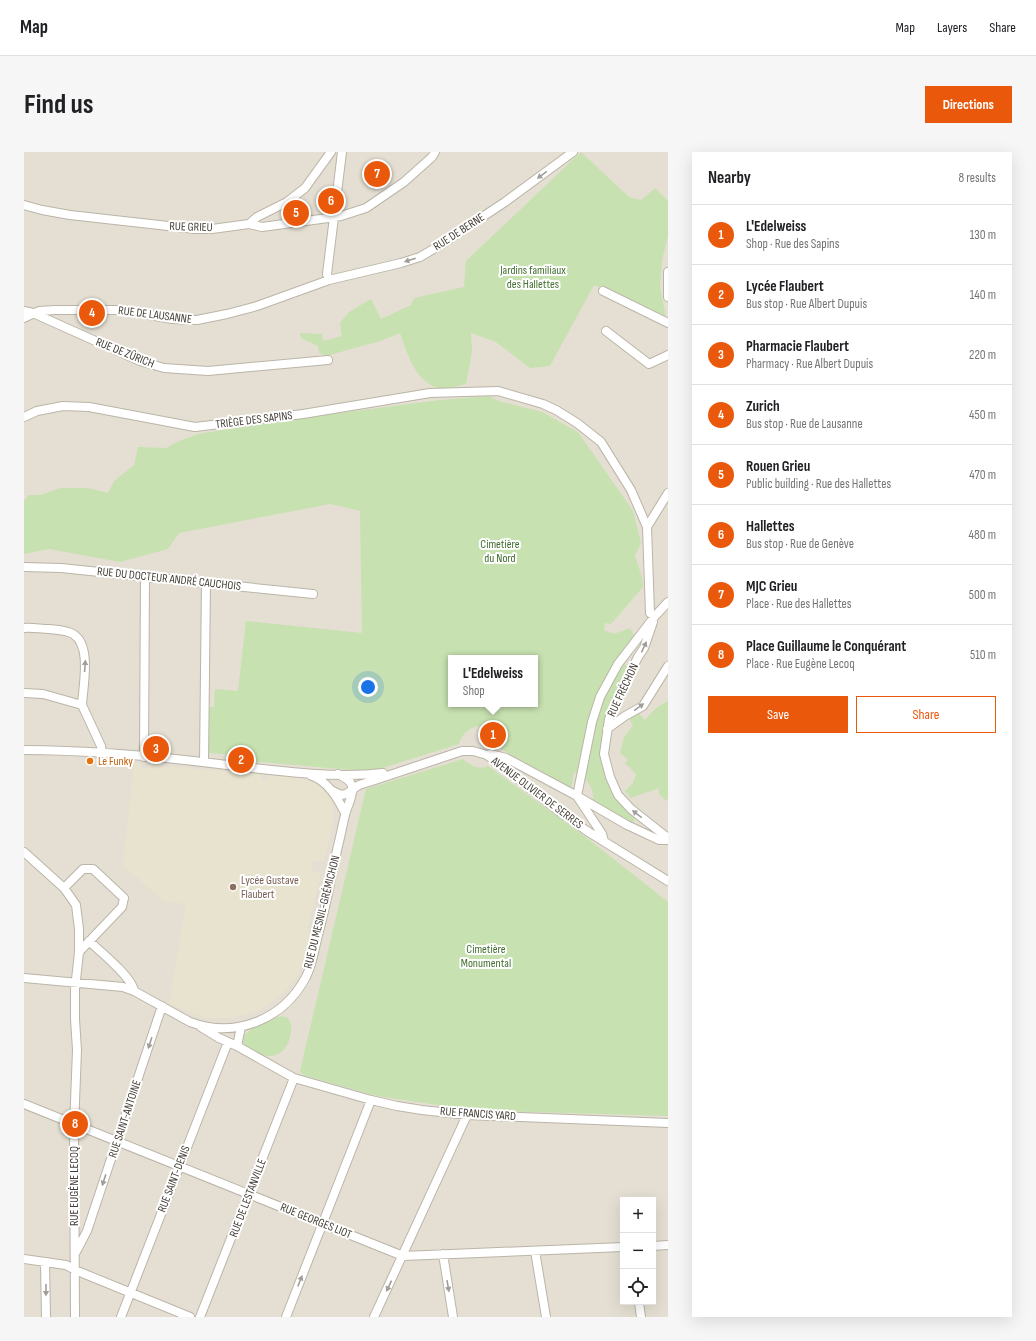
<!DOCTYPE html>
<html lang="en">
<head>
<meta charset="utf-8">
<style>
	:root { --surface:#fff; --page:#f6f6f6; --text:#202124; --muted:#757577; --line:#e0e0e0; --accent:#ea580c }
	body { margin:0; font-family:"Sofia Sans Condensed",sans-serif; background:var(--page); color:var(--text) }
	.controls { position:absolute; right:12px; bottom:12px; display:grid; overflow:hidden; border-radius:0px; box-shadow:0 4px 16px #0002 }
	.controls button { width:36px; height:36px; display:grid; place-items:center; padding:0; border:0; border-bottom:1px solid var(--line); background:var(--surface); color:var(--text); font:20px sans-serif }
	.you { position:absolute; left:344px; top:535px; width:14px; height:14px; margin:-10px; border:3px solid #fff; border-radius:50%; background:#1a73e8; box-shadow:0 0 0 6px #1a73e833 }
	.badge { display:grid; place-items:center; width:26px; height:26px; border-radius:50%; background:var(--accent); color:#fff; font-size:13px; font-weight:700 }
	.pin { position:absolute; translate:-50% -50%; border:2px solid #fff; box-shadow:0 1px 4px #0006 }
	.popup { position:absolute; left:424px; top:503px; width:90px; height:52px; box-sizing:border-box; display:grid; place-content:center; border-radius:0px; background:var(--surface); filter:drop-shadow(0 1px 3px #0005); font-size:13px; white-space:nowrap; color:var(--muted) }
	.popup b { font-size:15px; color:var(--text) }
	.popup::after { content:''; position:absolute; left:50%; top:100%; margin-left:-8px; border:8px solid transparent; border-top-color:var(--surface) }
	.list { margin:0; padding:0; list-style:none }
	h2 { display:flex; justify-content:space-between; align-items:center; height:52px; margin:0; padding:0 16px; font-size:17px }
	h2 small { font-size:13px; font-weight:400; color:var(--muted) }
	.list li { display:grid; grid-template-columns:26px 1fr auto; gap:12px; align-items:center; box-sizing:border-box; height:60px; padding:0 16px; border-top:1px solid var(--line) }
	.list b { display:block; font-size:15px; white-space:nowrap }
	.list p { margin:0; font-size:13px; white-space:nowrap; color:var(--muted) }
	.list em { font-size:13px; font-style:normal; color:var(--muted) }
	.actions { display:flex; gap:8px; padding:12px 16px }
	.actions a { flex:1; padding:9px 0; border:1px solid var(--accent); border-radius:0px; text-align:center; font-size:14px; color:var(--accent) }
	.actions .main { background:var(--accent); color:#fff }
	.icon { flex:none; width:22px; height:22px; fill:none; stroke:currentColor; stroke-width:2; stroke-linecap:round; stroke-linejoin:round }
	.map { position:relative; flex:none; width:644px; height:1165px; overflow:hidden; border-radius:0px }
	header { display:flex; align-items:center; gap:24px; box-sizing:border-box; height:56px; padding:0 20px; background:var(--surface); border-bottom:1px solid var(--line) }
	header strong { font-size:19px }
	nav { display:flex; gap:22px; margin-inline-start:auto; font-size:14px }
	.intro { display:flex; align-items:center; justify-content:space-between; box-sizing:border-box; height:96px; padding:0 24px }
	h1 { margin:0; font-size:28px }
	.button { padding:10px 18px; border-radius:0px; background:var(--accent); color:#fff; font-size:14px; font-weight:700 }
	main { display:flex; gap:24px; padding:0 24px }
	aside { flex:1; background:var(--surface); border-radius:0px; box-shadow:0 4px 16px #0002 }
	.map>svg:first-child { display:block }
</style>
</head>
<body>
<header>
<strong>Map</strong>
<nav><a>Map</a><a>Layers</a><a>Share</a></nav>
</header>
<div class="intro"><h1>Find us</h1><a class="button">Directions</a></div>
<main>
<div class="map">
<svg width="644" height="1165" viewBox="0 0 644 1165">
	<rect width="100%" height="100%" fill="#f0ede4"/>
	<!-- residential -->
	<path fill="#e4dfd2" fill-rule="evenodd" d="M 0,0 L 644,0 L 644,1165 L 0,1165 ZM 427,506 L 511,506 L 511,552 L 427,552 ZM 599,1048 L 629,1048 L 629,1150 L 599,1150 Z"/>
	<!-- education -->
	<path fill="#e8e3cf" d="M 110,611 L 117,612 L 117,617 L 124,617 L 124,613 L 237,623 L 238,628 L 244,629 L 246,624 L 274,626 L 289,630 L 296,634 L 308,650 L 309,658 L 309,670 L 300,709 L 289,709 L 287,719 L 297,721 L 284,774 L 285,783 L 279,811 L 273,824 L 261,839 L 243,854 L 231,860 L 208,866 L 184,866 L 167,861 L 145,851 L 162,752 L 139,749 L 99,713 Z"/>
	<!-- green -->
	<path fill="#c7e1b0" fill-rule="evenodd" d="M 557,0 L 605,45 L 617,48 L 631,36 L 644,49 L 644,84 L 638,108 L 636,135 L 642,166 L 570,133 L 526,214 L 506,216 L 472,190 L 447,181 L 448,199 L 442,232 C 435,233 425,238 418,237 C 391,232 384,202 376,181 L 356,189 L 302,204 L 295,201 L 294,194 L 277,186 L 276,181 L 298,182 L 299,189 L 318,184 L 316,171 L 325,160 L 347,147 L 357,167 L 387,153 L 390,146 L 440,135 L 442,109 Z
		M 465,244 L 475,249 L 518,260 L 554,280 L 609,359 L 617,391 L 611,404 L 618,425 L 619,435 L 587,472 L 581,471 L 580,478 L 590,482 L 606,476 L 610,483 L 596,502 L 604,518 L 577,599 L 592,644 L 611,667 L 608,673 L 569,649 C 570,635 563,626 550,620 L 547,637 L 477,597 C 477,594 477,590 476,587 C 468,566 440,572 435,592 L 352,618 L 339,619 L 225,609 L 223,604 L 185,601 L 185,555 L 190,555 L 191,537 L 214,539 L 222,469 L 338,481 L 336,359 L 306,352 L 155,381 L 144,397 L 96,410 L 25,397 L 0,402 L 0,349 L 5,343 L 17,343 L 36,336 L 64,336 L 84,341 L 90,329 L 110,313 L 114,295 L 142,296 L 153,290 L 174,282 L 269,267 L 416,248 ZM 427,506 L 511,506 L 511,552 L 427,552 Z
		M 644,549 L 644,646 L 642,649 L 635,642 L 635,636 L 607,646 L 601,639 L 609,631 L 612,622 L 601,611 L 604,608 L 596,601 L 600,585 L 609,574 L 604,564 L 613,559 L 621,568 L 632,556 Z
		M 439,607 C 447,614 454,618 464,614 L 563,686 L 644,750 L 644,964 L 447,958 L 353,944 L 279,923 L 276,919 L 342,637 Z
		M 258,864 L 264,866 C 268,873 268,877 266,884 C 265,887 265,891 263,893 C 253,912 227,903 218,889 C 222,875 246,868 258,864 Z"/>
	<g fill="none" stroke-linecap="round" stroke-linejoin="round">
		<!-- minor casing -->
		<g stroke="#bbb5a8" stroke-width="10">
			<path id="minor" d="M 0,53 L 18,58 L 46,63 L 171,77 L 188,77 L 225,72 L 233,65 L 263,50 L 281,36 L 307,0
				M 225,72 L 238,75 L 304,66 L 317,64 L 342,56 L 380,30 L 408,5 L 411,0
				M 644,120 L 644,145
				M 305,128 L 303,122 L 318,0
				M 579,139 L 644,171
				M 0,159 L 9,161 L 116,209 L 140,216 L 184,219 L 304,208
				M 0,166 L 15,159 L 31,158 L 99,158 L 148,167 L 173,168 L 203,162 L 233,154 L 305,128 L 377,111 L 396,105 L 413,95 L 481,50 L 549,0
				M 582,179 L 625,212 L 644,203
				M 0,265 L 13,259 L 39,254 L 65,255 L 171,275 L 279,262 L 406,241 L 474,239 L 519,252 L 532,258 L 553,271 L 577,290 L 607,338 L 623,375
				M 0,415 L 37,416 L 289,442
				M 631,464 L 626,461 L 623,375 L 644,341
				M 629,470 L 620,496 L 614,505 L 597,539 L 585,567 L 580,602 L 586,625 L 594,643 L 607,657 L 644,686
				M 0,476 C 8,475 17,477 25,477 C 33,478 42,478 49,482 C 68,493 59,534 58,553
				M 0,541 L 19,542 L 58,553 L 77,594 L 78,601
				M 583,577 L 601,564 L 619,554 L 644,514
				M 0,598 C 65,598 130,604 195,612 C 247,618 307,627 359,621
				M 466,602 L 482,606 L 553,644 L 603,673 L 635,688 L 644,688
				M 120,605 L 121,424
				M 180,610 L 182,430
				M 286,623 C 304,629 313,645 321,661
				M 307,638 L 317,643 L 322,642 L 335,633 L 348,629 L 438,599 L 449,599 L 463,603 L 478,614 L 536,660 L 563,679 L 644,729
				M 580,689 L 578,682 L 553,644 L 568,570 L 576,545 L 594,512 L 631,464 L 644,450
				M 0,700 L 40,736 L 52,753 L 55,777 L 55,800 L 51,837 L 51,867 L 53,898 L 50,976 L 51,1165
				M 40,736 L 59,717 L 69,717 L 100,746 L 98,755 L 55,800
				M 65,789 C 77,800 108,825 110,839
				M 0,826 L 99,835 L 110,839 L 166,870 C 211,887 259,868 282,825 C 288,813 290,800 293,787 C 301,758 307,728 313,698 C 316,687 318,675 321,663 C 323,654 330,643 328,634 C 326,627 319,625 314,622
				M 177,875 L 195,886 L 213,894 L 270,926 L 347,948 L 373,954 L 398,958 L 444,963 L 644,971
				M 213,894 L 217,875
				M 0,952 L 379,1104 L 599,1095
				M 629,1094 L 644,1093
				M 511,1099 L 522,1165
				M 52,1100 L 63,1079 L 138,854
				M 419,1102 L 429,1165
				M 0,1107 L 42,1113 L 51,1118 L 166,1165
				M 21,1110 L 22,1165
				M 615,1150 L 617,1165
				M 97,1165 L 204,890
				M 176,1165 L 270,926
				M 262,1165 L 347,948
				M 350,1165 L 443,963"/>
		</g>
		<!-- minor -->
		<use href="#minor" stroke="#fff" stroke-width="8"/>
	</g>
	<!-- one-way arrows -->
	<defs><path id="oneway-solid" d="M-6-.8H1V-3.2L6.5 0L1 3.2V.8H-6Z"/></defs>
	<g fill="#a09e9a">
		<use href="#oneway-solid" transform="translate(518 23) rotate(144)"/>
		<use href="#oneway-solid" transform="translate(386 108) rotate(162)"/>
		<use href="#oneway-solid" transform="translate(620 495) rotate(-65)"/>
		<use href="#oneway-solid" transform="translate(61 514) rotate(-86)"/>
		<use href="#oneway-solid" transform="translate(615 555) rotate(-36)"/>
		<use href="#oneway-solid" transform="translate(613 662) rotate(-142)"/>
		<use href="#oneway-solid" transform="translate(126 891) rotate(108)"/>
		<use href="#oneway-solid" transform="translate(80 1028) rotate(108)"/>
		<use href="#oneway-solid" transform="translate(276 1129) rotate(-68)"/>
		<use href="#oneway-solid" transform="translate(365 1134) rotate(115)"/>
		<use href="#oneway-solid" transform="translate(424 1134) rotate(80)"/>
		<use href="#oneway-solid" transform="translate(22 1138) rotate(90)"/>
	</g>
	<!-- markers -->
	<circle fill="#e8710a" stroke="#fff" stroke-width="1.5" cx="66" cy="609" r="4"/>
	<circle fill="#8d6e63" stroke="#fff" stroke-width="1.5" cx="209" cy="735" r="4"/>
	<g text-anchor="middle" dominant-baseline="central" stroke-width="4" stroke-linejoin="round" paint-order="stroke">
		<!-- street labels -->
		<g font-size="12" fill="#423d34" stroke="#fff">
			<text transform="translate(167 75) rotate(2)">RUE GRIEU</text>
			<text transform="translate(435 80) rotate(-33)">RUE DE BERNE</text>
			<text transform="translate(131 163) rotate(7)">RUE DE LAUSANNE</text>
			<text transform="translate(101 201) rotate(22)">RUE DE ZÜRICH</text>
			<text transform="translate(230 268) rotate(-7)">TRIÈGE DES SAPINS</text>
			<text transform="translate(145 427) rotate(6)">RUE DU DOCTEUR ANDRÉ CAUCHOIS</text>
			<text transform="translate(599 538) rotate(-65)">RUE FRÉCHON</text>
			<text transform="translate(513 641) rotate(37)">AVENUE OLIVIER DE SERRES</text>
			<text transform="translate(298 760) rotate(-76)">RUE DU MESNIL-GRÉMICHON</text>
			<text transform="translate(454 962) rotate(4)">RUE FRANCIS YARD</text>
			<text transform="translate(101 967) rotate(-72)">RUE SAINT-ANTOINE</text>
			<text transform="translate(150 1027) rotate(-69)">RUE SAINT-DENIS</text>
			<text transform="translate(50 1034) rotate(-90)">RUE EUGÈNE LECOQ</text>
			<text transform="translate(224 1046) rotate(-69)">RUE DE LESTANVILLE</text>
			<text transform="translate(292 1069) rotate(22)">RUE GEORGES LIOT</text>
		</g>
		<!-- park labels -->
		<g font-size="12" fill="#416d2e" stroke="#fff">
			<text x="509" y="118">Jardins familiaux<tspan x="509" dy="14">des Hallettes</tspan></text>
			<text x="476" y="392">Cimetière<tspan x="476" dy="14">du Nord</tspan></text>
			<text x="462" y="797">Cimetière<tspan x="462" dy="14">Monumental</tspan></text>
		</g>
		<!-- food labels -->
		<g font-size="12" fill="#c56008" stroke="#fff" text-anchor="start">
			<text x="74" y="609">Le Funky</text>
		</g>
		<!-- education labels -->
		<g font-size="12" fill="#785e54" stroke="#fff" text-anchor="start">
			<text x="217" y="728">Lycée Gustave<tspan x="217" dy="14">Flaubert</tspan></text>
		</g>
	</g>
</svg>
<div class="controls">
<button>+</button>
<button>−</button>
<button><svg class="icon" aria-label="locate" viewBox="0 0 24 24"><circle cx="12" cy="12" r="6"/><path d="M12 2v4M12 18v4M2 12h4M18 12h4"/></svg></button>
</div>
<div class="you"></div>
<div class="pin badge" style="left:469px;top:583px">1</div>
<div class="popup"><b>L'Edelweiss</b>Shop</div>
<div class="pin badge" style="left:217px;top:608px">2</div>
<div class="pin badge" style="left:132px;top:597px">3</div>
<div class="pin badge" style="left:68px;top:161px">4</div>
<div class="pin badge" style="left:272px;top:61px">5</div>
<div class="pin badge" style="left:307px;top:49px">6</div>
<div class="pin badge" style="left:353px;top:22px">7</div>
<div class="pin badge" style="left:51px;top:972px">8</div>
</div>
<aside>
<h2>Nearby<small>8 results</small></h2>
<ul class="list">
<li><span class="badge">1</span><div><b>L'Edelweiss</b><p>Shop · Rue des Sapins</p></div><em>130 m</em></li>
<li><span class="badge">2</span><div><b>Lycée Flaubert</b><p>Bus stop · Rue Albert Dupuis</p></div><em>140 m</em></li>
<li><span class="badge">3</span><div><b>Pharmacie Flaubert</b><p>Pharmacy · Rue Albert Dupuis</p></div><em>220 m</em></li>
<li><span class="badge">4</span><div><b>Zurich</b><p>Bus stop · Rue de Lausanne</p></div><em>450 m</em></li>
<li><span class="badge">5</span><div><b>Rouen Grieu</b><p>Public building · Rue des Hallettes</p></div><em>470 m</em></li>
<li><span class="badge">6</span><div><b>Hallettes</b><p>Bus stop · Rue de Genève</p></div><em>480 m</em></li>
<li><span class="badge">7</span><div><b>MJC Grieu</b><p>Place · Rue des Hallettes</p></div><em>500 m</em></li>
<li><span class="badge">8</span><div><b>Place Guillaume le Conquérant</b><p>Place · Rue Eugène Lecoq</p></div><em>510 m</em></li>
</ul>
<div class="actions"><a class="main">Save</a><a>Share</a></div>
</aside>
</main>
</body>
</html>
